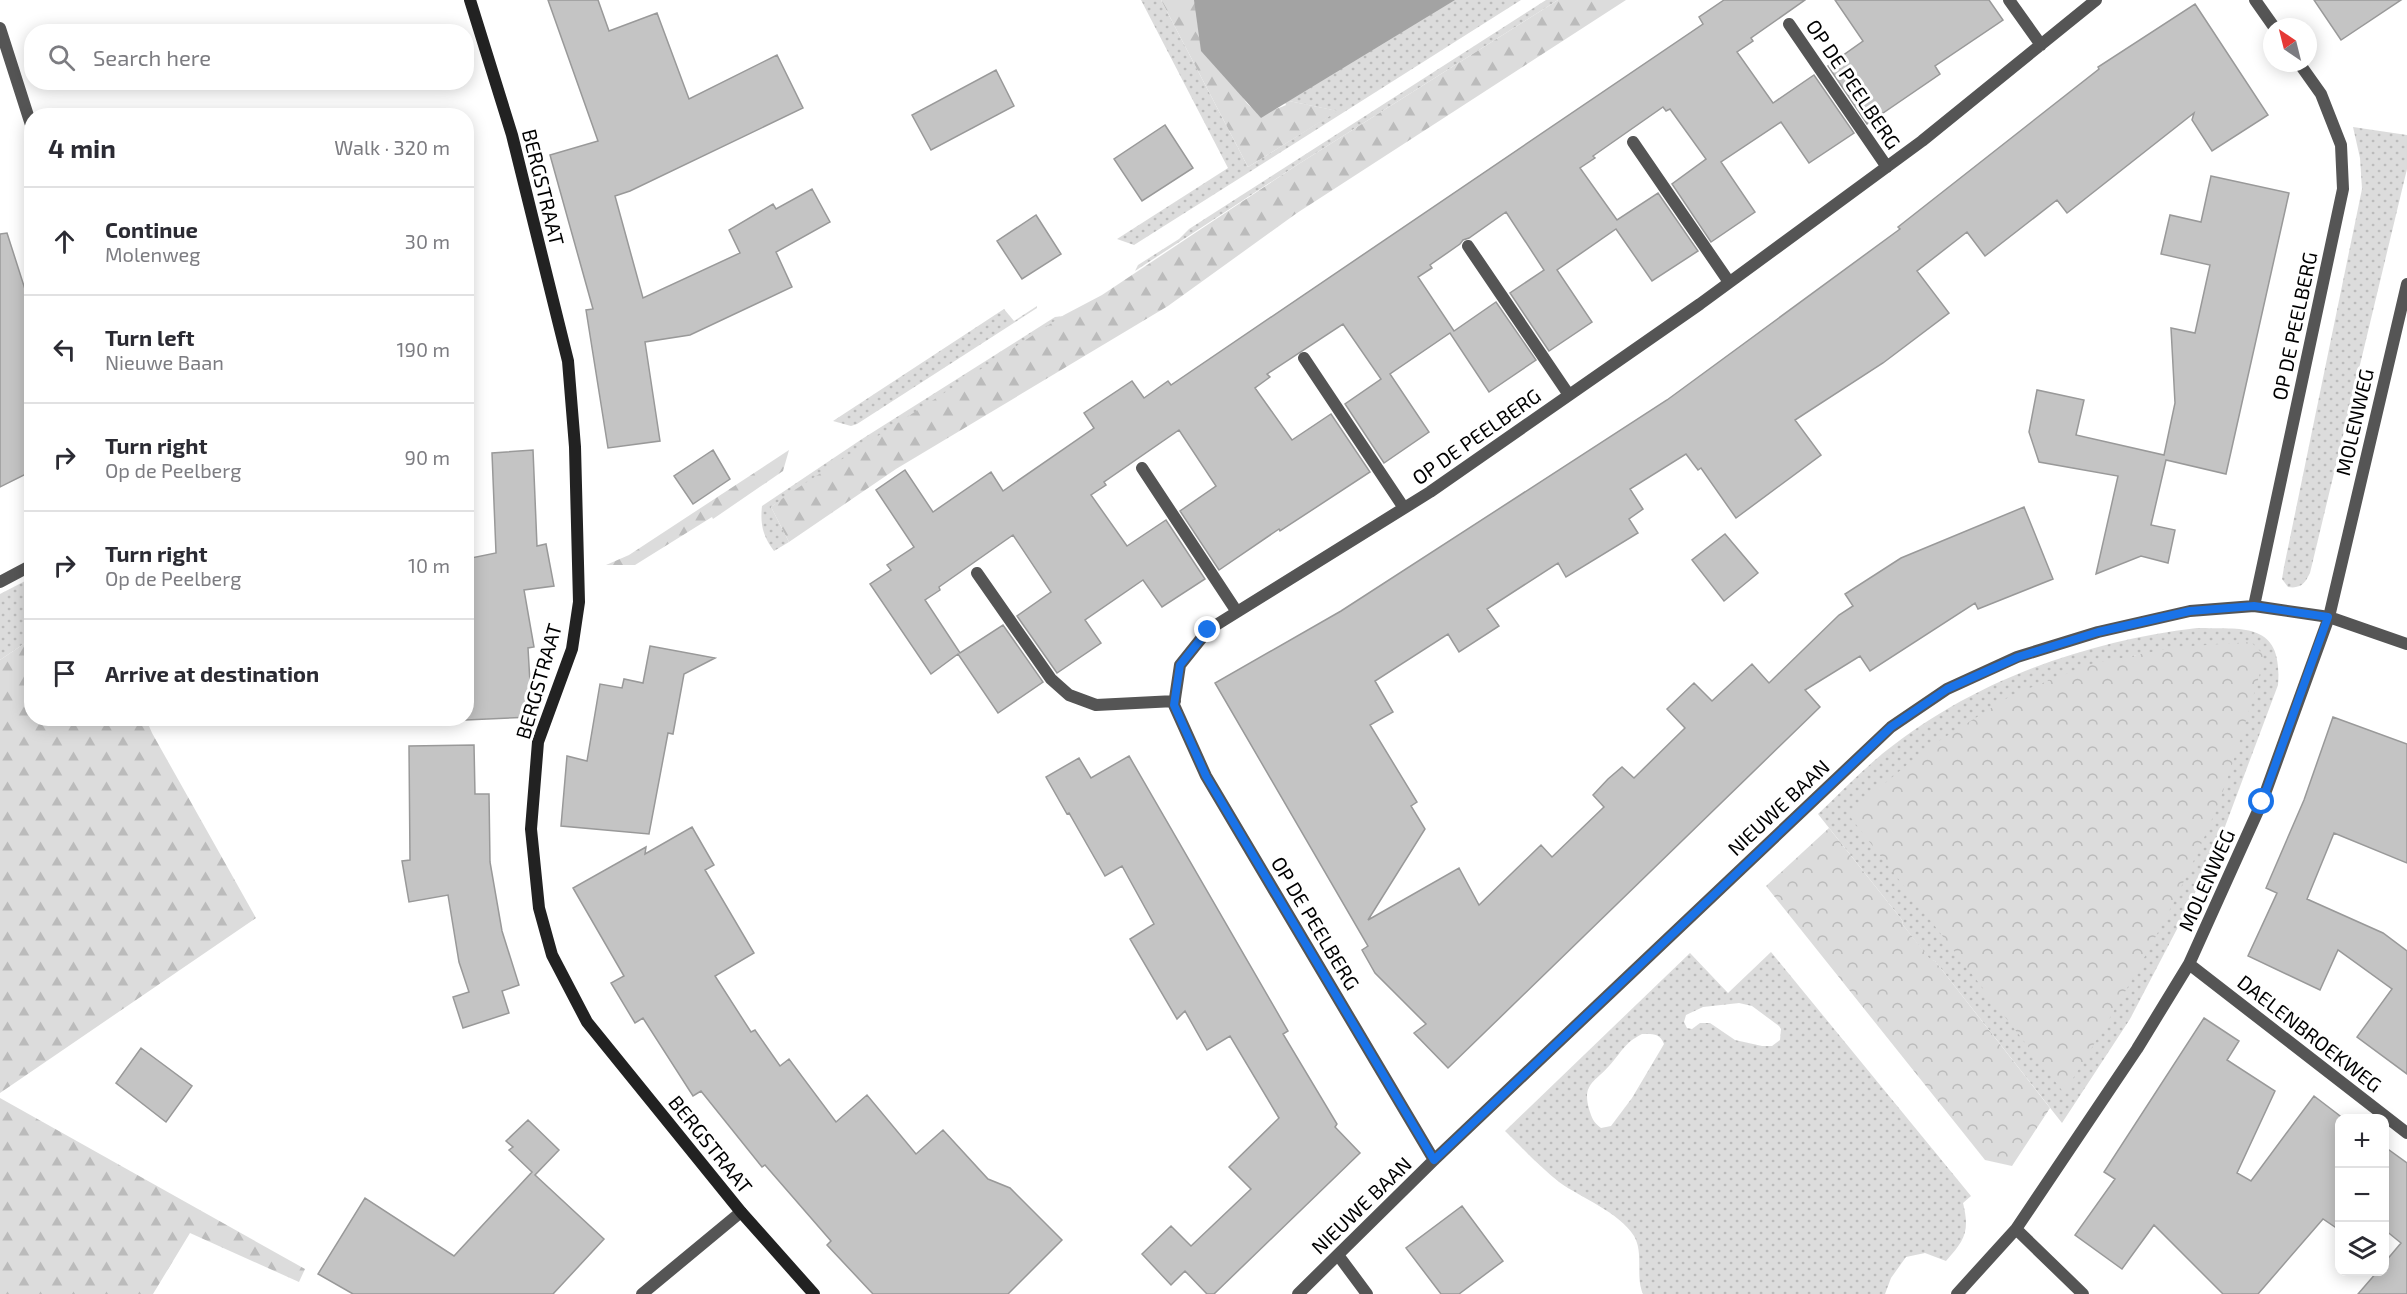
<!DOCTYPE html>
<html lang="en">
<head>
<meta charset="utf-8">
<style>
	:root { --surface:#fff; --page:#f7f7f7; --text:#2b2b33; --muted:#7c7c81; --line:#e1e1e2 }
	body { margin:0; font-family:"Exo 2",sans-serif; background:var(--page); color:var(--text) }
	.controls { position:absolute; right:18px; bottom:18px; display:grid; overflow:hidden; border-radius:12px; box-shadow:0 3px 15px #0003 }
	.controls button { width:54px; height:54px; display:grid; place-items:center; padding:0; border:0; border-bottom:2px solid var(--line); background:var(--surface); color:var(--text); font:30px sans-serif }
	.compass { position:absolute; left:2263px; top:18px; width:54px; height:54px; border-radius:50%; background:var(--surface); box-shadow:0 3px 15px #0003; rotate:325deg }
	.stop { position:absolute; width:18px; height:18px; margin:-14px; border:4px solid #1a73e8; border-radius:50%; background:#fff }
	.stop.end { background:#1a73e8; border-color:#fff; box-shadow:0 2px 6px #0008 }
	.list { margin:0; padding:0; list-style:none }
	h2 { display:flex; justify-content:space-between; align-items:center; height:78px; margin:0; padding:0 24px; font-size:26px }
	h2 small { font-size:20px; font-weight:400; color:var(--muted) }
	.list li { display:grid; grid-template-columns:39px 1fr auto; gap:18px; align-items:center; box-sizing:border-box; height:108px; padding:0 24px; border-top:2px solid var(--line) }
	.list b { display:block; font-size:22px; white-space:nowrap }
	.list p { margin:0; font-size:20px; white-space:nowrap; color:var(--muted) }
	.list em { font-size:20px; font-style:normal; color:var(--muted) }
	.icon { flex:none; width:33px; height:33px; fill:none; stroke:currentColor; stroke-width:2; stroke-linecap:round; stroke-linejoin:round }
	.map { position:relative; flex:none; width:2407px; height:1294px; overflow:hidden }
	.search { position:absolute; background:var(--surface); box-shadow:0 3px 15px #0003; left:24px; top:24px; width:450px; height:66px; display:flex; align-items:center; gap:15px; box-sizing:border-box; padding:0 21px; border-radius:24px; color:var(--muted); font-size:22px }
	.panel { position:absolute; background:var(--surface); box-shadow:0 3px 15px #0003; left:24px; top:108px; width:450px; height:618px; border-radius:24px }
	.map>svg:first-child { display:block }
</style>
</head>
<body>
<div class="map">
<svg width="2407" height="1294" viewBox="0 0 2407 1294">
	<defs>
		<pattern id="grass-dots" width="8" height="8" patternUnits="userSpaceOnUse" patternTransform="scale(1.5)"><rect width="8" height="8" fill="#dcdcdc"/><path d="M2 2h.1M6 6h.1" fill="none" stroke="#bbb" stroke-width="1.8" stroke-linecap="round"/></pattern>
		<pattern id="forest-firs" width="22" height="20" patternUnits="userSpaceOnUse" patternTransform="scale(1.5)"><rect width="22" height="20" fill="#dcdcdc"/><path d="M5 1l3.5 6h-7zM16 11l3.5 6h-7z" fill="#bbb"/></pattern>
		<pattern id="park-crowns" width="20" height="18" patternUnits="userSpaceOnUse" patternTransform="scale(1.5)"><rect width="20" height="18" fill="#dcdcdc"/><path d="M2 6a3 3 0 1 1 6 0M12 15a3 3 0 1 1 6 0" fill="none" stroke="#bbb"/></pattern>
	</defs>
	<rect width="100%" height="100%" fill="#fff"/>
	<!-- grass -->
	<path fill="url(#grass-dots)" fill-rule="evenodd" d="M 1141,0 L 1161,0 L 1248,167 L 1337,111 L 1284,100 L 1284,0 L 1521,0 L 1134,245 L 1117,239 L 1228,168 Z
		M 1546,0 L 1558,0 L 1297,165 L 1135,271 L 1138,265 L 1179,239 L 1189,229 Z
		M 2353,127 L 2407,135 L 2407,169 L 2310,573 C 2305,583 2301,589 2288,587 L 2282,579 L 2284,567 L 2362,189 L 2360,158 Z
		M 1037,306 L 1037,308 L 857,424 L 851,426 L 833,421 L 1004,309 L 1014,321 Z
		M 1064,316 L 771,507 L 789,542 L 774,551 C 763,536 760,525 762,506 L 862,439 L 1055,317 Z
		M 31,578 L 31,639 L 0,660 L 0,594 Z
		M 2197,628 C 2245,629 2283,622 2278,685 L 2223,832 L 2188,908 L 2130,1019 L 2062,1123 L 1935,961 L 1930,960 L 1903,925 L 1902,920 L 1818,814 C 1837,796 1855,777 1875,760 C 1965,684 2080,642 2197,628 ZM 2194,647 L 2126,665 L 2131,656 Z
		M 1771,952 L 1971,1196 L 1963,1203 C 1970,1231 1965,1240 1946,1261 L 1925,1253 L 1906,1257 L 1891,1278 L 1885,1294 L 1643,1294 C 1635,1276 1644,1253 1634,1236 C 1619,1212 1581,1198 1559,1182 C 1540,1167 1523,1149 1505,1131 L 1690,953 L 1728,993 ZM 1739,1003 L 1752,1006 L 1779,1026 L 1781,1029 L 1780,1040 L 1772,1046 L 1762,1046 L 1735,1040 L 1710,1023 L 1700,1023 L 1692,1029 L 1687,1028 L 1684,1022 L 1686,1015 L 1703,1007 ZM 1642,1034 C 1653,1034 1660,1033 1664,1044 L 1632,1098 L 1611,1126 L 1601,1128 C 1593,1122 1592,1118 1589,1109 C 1582,1084 1595,1082 1609,1066 C 1622,1052 1624,1043 1642,1034 Z"/>
	<!-- forest -->
	<path fill="url(#forest-firs)" d="M 1161,0 L 1284,0 L 1242,95 C 1249,114 1269,113 1286,105 L 1284,100 L 1338,111 L 1248,167 Z
		M 1558,0 L 1626,0 L 1297,213 L 1168,306 L 896,469 L 789,542 L 771,507 L 790,493 L 1064,315 L 1102,295 L 1297,165 Z
		M 789,450 L 783,471 L 713,519 L 712,517 L 635,565 L 606,565 L 629,555 Z
		M 31,639 L 32,718 L 146,719 L 152,733 L 256,918 L 0,1093 L 0,660 Z
		M 0,1098 L 305,1269 L 299,1282 L 190,1233 L 153,1294 L 0,1294 Z"/>
	<!-- park -->
	<path fill="url(#park-crowns)" d="M 2251,642 L 2263,654 L 2260,673 C 2246,720 2233,767 2215,812 C 2175,910 2120,1003 2064,1093 L 1848,814 L 1926,749 L 2012,695 L 2091,664 L 2177,647 Z
		M 1829,828 L 1902,920 L 1903,925 L 1930,959 L 1935,961 L 2050,1108 L 2012,1166 L 1985,1160 L 1766,886 Z"/>
	<!-- water -->
	<path fill="#a3a3a3" d="M 1194,0 L 1455,0 L 1261,118 L 1201,51 Z"/>
	<!-- building -->
	<path fill="#c4c4c4" stroke="#999" stroke-width="1.5" d="M 548,0 L 598,0 L 609,31 L 657,13 L 689,99 L 777,55 L 803,108 L 630,191 L 615,196 L 643,298 L 740,253 L 729,230 L 773,204 L 776,209 L 812,189 L 830,222 L 776,252 L 792,287 L 690,335 L 645,342 L 660,441 L 608,448 L 586,310 L 593,309 L 550,155 L 598,141 Z
		M 1724,0 L 1805,0 L 1751,38 L 1753,41 L 1737,52 L 1773,103 L 1814,75 L 1854,133 L 1809,163 L 1781,122 L 1721,162 L 1755,212 L 1711,242 L 1672,184 L 1706,159 L 1670,109 L 1666,111 L 1663,107 L 1593,156 L 1595,158 L 1580,168 L 1617,220 L 1658,193 L 1698,251 L 1652,281 L 1616,229 L 1557,270 L 1592,322 L 1549,351 L 1510,293 L 1544,270 L 1506,212 L 1469,238 L 1463,240 L 1460,244 L 1430,265 L 1432,268 L 1418,277 L 1454,331 L 1496,302 L 1536,360 L 1489,392 L 1450,333 L 1390,374 L 1429,432 L 1384,463 L 1345,404 L 1381,379 L 1343,324 L 1267,374 L 1270,377 L 1255,388 L 1292,440 L 1331,414 L 1370,472 L 1280,531 L 1279,529 L 1219,570 L 1180,511 L 1216,486 L 1179,430 L 1104,482 L 1106,485 L 1091,495 L 1127,546 L 1166,520 L 1205,579 L 1162,607 L 1143,580 L 1085,620 L 1101,643 L 1057,673 L 1017,616 L 1051,592 L 1013,535 L 939,587 L 940,590 L 925,600 L 960,653 L 1003,625 L 1043,682 L 998,713 L 958,654 L 931,674 L 870,584 L 891,570 L 887,565 L 914,547 L 876,490 L 905,470 L 933,512 L 991,472 L 1003,491 L 1094,428 L 1084,413 L 1132,381 L 1144,398 L 1168,381 L 1171,385 L 1703,24 L 1699,17 Z
		M 1835,0 L 1989,0 L 2003,20 L 1935,66 L 1940,74 L 1867,124 L 1828,66 L 1863,41 Z
		M 2314,0 L 2401,0 L 2341,40 Z
		M 2195,4 L 2268,115 L 2212,151 L 2192,120 L 2194,113 L 2067,213 L 2057,200 L 1985,256 L 1967,232 L 1917,271 L 1949,313 L 1883,363 L 1795,420 L 1821,455 L 1736,518 L 1701,468 L 1698,470 L 1686,454 L 1630,489 L 1643,509 L 1629,519 L 1638,533 L 1566,577 L 1558,563 L 1487,609 L 1499,626 L 1459,652 L 1448,634 L 1375,681 L 1393,712 L 1370,725 L 1417,802 L 1411,806 L 1425,829 L 1368,920 L 1459,868 L 1479,905 L 1541,845 L 1552,857 L 1604,807 L 1593,795 L 1608,779 L 1622,767 L 1634,778 L 1685,728 L 1667,709 L 1694,683 L 1712,701 L 1752,664 L 1769,683 L 1839,615 L 1853,606 L 1845,594 L 1901,558 L 2024,507 L 2053,579 L 1978,609 L 1975,603 L 1870,671 L 1860,656 L 1805,690 L 1820,707 L 1448,1068 L 1414,1033 L 1426,1024 L 1375,973 L 1362,950 L 1368,946 L 1215,683 L 1341,611 L 1667,400 L 1900,229 L 1898,227 L 2099,69 L 2098,67 Z
		M 996,70 L 1014,106 L 931,150 L 912,115 Z
		M 1165,125 L 1193,168 L 1142,201 L 1114,159 Z
		M 2211,176 L 2289,193 L 2226,474 L 2166,460 L 2151,525 L 2175,530 L 2168,563 L 2141,556 L 2096,574 L 2118,476 L 2039,462 L 2029,432 L 2037,390 L 2084,400 L 2076,435 L 2164,455 L 2175,403 L 2171,328 L 2195,333 L 2210,265 L 2161,254 L 2170,215 L 2201,222 Z
		M 1036,215 L 1061,254 L 1022,279 L 997,241 Z
		M 7,233 L 32,311 L 32,471 L 0,487 L 0,234 Z
		M 533,450 L 537,546 L 546,544 L 554,586 L 524,590 L 534,647 L 528,648 L 532,717 L 466,720 L 466,559 L 496,553 L 492,453 Z
		M 713,450 L 730,479 L 693,504 L 674,476 Z
		M 1725,534 L 1758,573 L 1724,601 L 1692,560 Z
		M 650,646 L 715,658 L 684,674 L 673,734 L 668,733 L 649,834 L 561,826 L 567,756 L 587,761 L 600,684 L 622,688 L 624,679 L 643,683 Z
		M 2333,717 L 2407,744 L 2407,863 L 2334,833 L 2307,899 L 2383,933 L 2407,951 L 2407,1074 L 2357,1037 L 2392,989 L 2338,950 L 2320,990 L 2248,956 L 2277,893 L 2266,888 L 2304,800 Z
		M 474,745 L 475,794 L 489,794 L 490,862 L 502,931 L 519,985 L 502,991 L 509,1013 L 463,1028 L 453,997 L 469,992 L 459,962 L 448,895 L 409,902 L 402,861 L 410,860 L 409,746 Z
		M 1129,756 L 1288,1031 L 1283,1034 L 1337,1124 L 1335,1127 L 1360,1153 L 1214,1294 L 1207,1294 L 1185,1271 L 1171,1285 L 1142,1254 L 1171,1226 L 1191,1246 L 1251,1189 L 1229,1167 L 1279,1118 L 1230,1036 L 1207,1050 L 1185,1011 L 1177,1019 L 1130,939 L 1154,924 L 1122,866 L 1105,876 L 1069,813 L 1067,814 L 1046,777 L 1079,758 L 1091,778 Z
		M 692,827 L 714,865 L 705,870 L 754,953 L 715,976 L 751,1032 L 755,1030 L 780,1066 L 789,1059 L 836,1122 L 867,1095 L 916,1154 L 943,1130 L 988,1179 L 1010,1188 L 1062,1240 L 1008,1294 L 873,1294 L 827,1245 L 831,1241 L 765,1165 L 762,1167 L 701,1091 L 693,1096 L 643,1018 L 635,1023 L 611,983 L 624,976 L 573,888 L 646,847 L 645,854 Z
		M 2204,1018 L 2239,1041 L 2227,1060 L 2275,1091 L 2237,1173 L 2251,1181 L 2314,1096 L 2344,1119 L 2340,1119 L 2340,1221 L 2335,1227 L 2323,1219 L 2258,1294 L 2223,1294 L 2154,1225 L 2122,1269 L 2075,1235 L 2115,1179 L 2104,1172 Z
		M 141,1048 L 192,1086 L 166,1122 L 116,1083 Z
		M 528,1120 L 559,1150 L 535,1175 L 604,1239 L 553,1294 L 353,1294 L 318,1274 L 365,1198 L 454,1256 L 532,1172 L 509,1150 L 513,1147 L 506,1141 Z
		M 2385,1147 L 2407,1163 L 2407,1294 L 2358,1294 L 2377,1272 L 2385,1272 L 2385,1262 L 2401,1243 L 2385,1230 Z
		M 1462,1206 L 1503,1261 L 1459,1294 L 1441,1294 L 1406,1248 Z"/>
	<g fill="none" stroke-linecap="round" stroke-linejoin="round">
		<!-- street -->
		<path stroke="#555" stroke-width="12" d="M 2009,0 L 2041,45
			M 2255,0 L 2274,27
			M 1789,24 L 1887,167
			M 0,28 L 32,128
			M 1633,142 L 1729,282
			M 1468,246 L 1569,395
			M 1304,358 L 1404,508
			M 1142,468 L 1237,612
			M 977,573 L 1051,679 L 1069,695 L 1096,705 L 1175,701
			M 0,582 L 32,565
			M 2254,606 L 2343,189 L 2341,145 L 2321,94 L 2299,63
			M 2189,964 L 2407,1133
			M 1434,1160 L 1206,776 L 1174,705 L 1180,665 L 1208,630 L 1430,492 L 1700,304 L 1922,141 L 2096,0
			M 2016,1229 L 2083,1294
			M 1338,1255 L 1367,1294
			M 642,1294 L 741,1212
			M 1298,1294 L 1434,1160 L 1891,727 L 1947,689 L 2017,657 L 2098,632 L 2190,611 L 2254,606 L 2329,617 L 2407,644
			M 1957,1294 L 2016,1229 L 2137,1049 L 2189,964 L 2262,802 L 2329,617 L 2407,284"/>
		<!-- secondary -->
		<path stroke="#222" stroke-width="12" d="M 470,0 L 512,135 L 568,361 L 575,447 L 579,602 L 572,649 L 538,742 L 531,829 L 539,908 L 552,955 L 587,1022 L 741,1212 L 814,1294"/>
	</g>
	<g fill="none" stroke-linecap="round" stroke-linejoin="round">
		<!-- route -->
		<path stroke="#1a73e8" stroke-width="8" d="M 1208,630 L 1180,665 L 1174,705 L 1206,776 L 1434,1160 L 1891,727 L 1947,689 L 2018,657 L 2098,632 L 2190,611 L 2254,606 L 2328,617 L 2262,802"/>
	</g>
	<g text-anchor="middle" dominant-baseline="central" stroke-width="6" stroke-linejoin="round" paint-order="stroke">
		<!-- street labels -->
		<g font-size="20" fill="#000" stroke="#fff">
			<text transform="translate(1854 84) rotate(56)">OP DE PEELBERG</text>
			<text transform="translate(544 187) rotate(76)">BERGSTRAAT</text>
			<text transform="translate(2294 326) rotate(-78)">OP DE PEELBERG</text>
			<text transform="translate(2354 422) rotate(-77)">MOLENWEG</text>
			<text transform="translate(1476 436) rotate(-35)">OP DE PEELBERG</text>
			<text transform="translate(538 681) rotate(-74)">BERGSTRAAT</text>
			<text transform="translate(1778 807) rotate(-43)">NIEUWE BAAN</text>
			<text transform="translate(2206 880) rotate(-66)">MOLENWEG</text>
			<text transform="translate(1316 923) rotate(59)">OP DE PEELBERG</text>
			<text transform="translate(2310 1033) rotate(38)">DAELENBROEKWEG</text>
			<text transform="translate(711 1144) rotate(51)">BERGSTRAAT</text>
			<text transform="translate(1361 1205) rotate(-44)">NIEUWE BAAN</text>
		</g>
	</g>
</svg>
<div class="controls">
<button>+</button>
<button>−</button>
<button><svg class="icon" aria-label="layers" viewBox="0 0 24 24"><path d="M12 4l9 5-9 5-9-5zM3 14l9 5 9-5"/></svg></button>
</div>
<svg class="compass" viewBox="-18 -18 36 36"><path d="M0-13l5 13h-10z" fill="#e53935"/><path d="M0 13l5-13h-10z" fill="#7c7c81"/></svg>
<div class="stop" style="left:2262px;top:802px"></div>
<div class="stop end" style="left:1208px;top:630px"></div>
<div class="search"><svg class="icon" aria-label="search" viewBox="0 0 24 24"><circle cx="10" cy="10" r="6"/><path d="M15 15l6 6"/></svg>Search here</div>
<section class="panel">
<h2>4 min<small>Walk · 320 m</small></h2>
<ul class="list">
<li><svg class="icon" aria-label="ahead" viewBox="0 0 24 24"><path d="M12 20V5M6 11l6-6 6 6"/></svg><div><b>Continue</b><p>Molenweg</p></div><em>30 m</em></li>
<li><svg class="icon" aria-label="left" viewBox="0 0 24 24"><path d="M17 20v-9H6M10 6l-5 5 5 5"/></svg><div><b>Turn left</b><p>Nieuwe Baan</p></div><em>190 m</em></li>
<li><svg class="icon" aria-label="right" viewBox="0 0 24 24"><path d="M7 20v-9h11M14 6l5 5-5 5"/></svg><div><b>Turn right</b><p>Op de Peelberg</p></div><em>90 m</em></li>
<li><svg class="icon" aria-label="right" viewBox="0 0 24 24"><path d="M7 20v-9h11M14 6l5 5-5 5"/></svg><div><b>Turn right</b><p>Op de Peelberg</p></div><em>10 m</em></li>
<li><svg class="icon" aria-label="arrive" viewBox="0 0 24 24"><path d="M6 21V4h12l-3 4 3 4H6"/></svg><div><b>Arrive at destination</b></div></li>
</ul>
</section>
</div>
</body>
</html>
